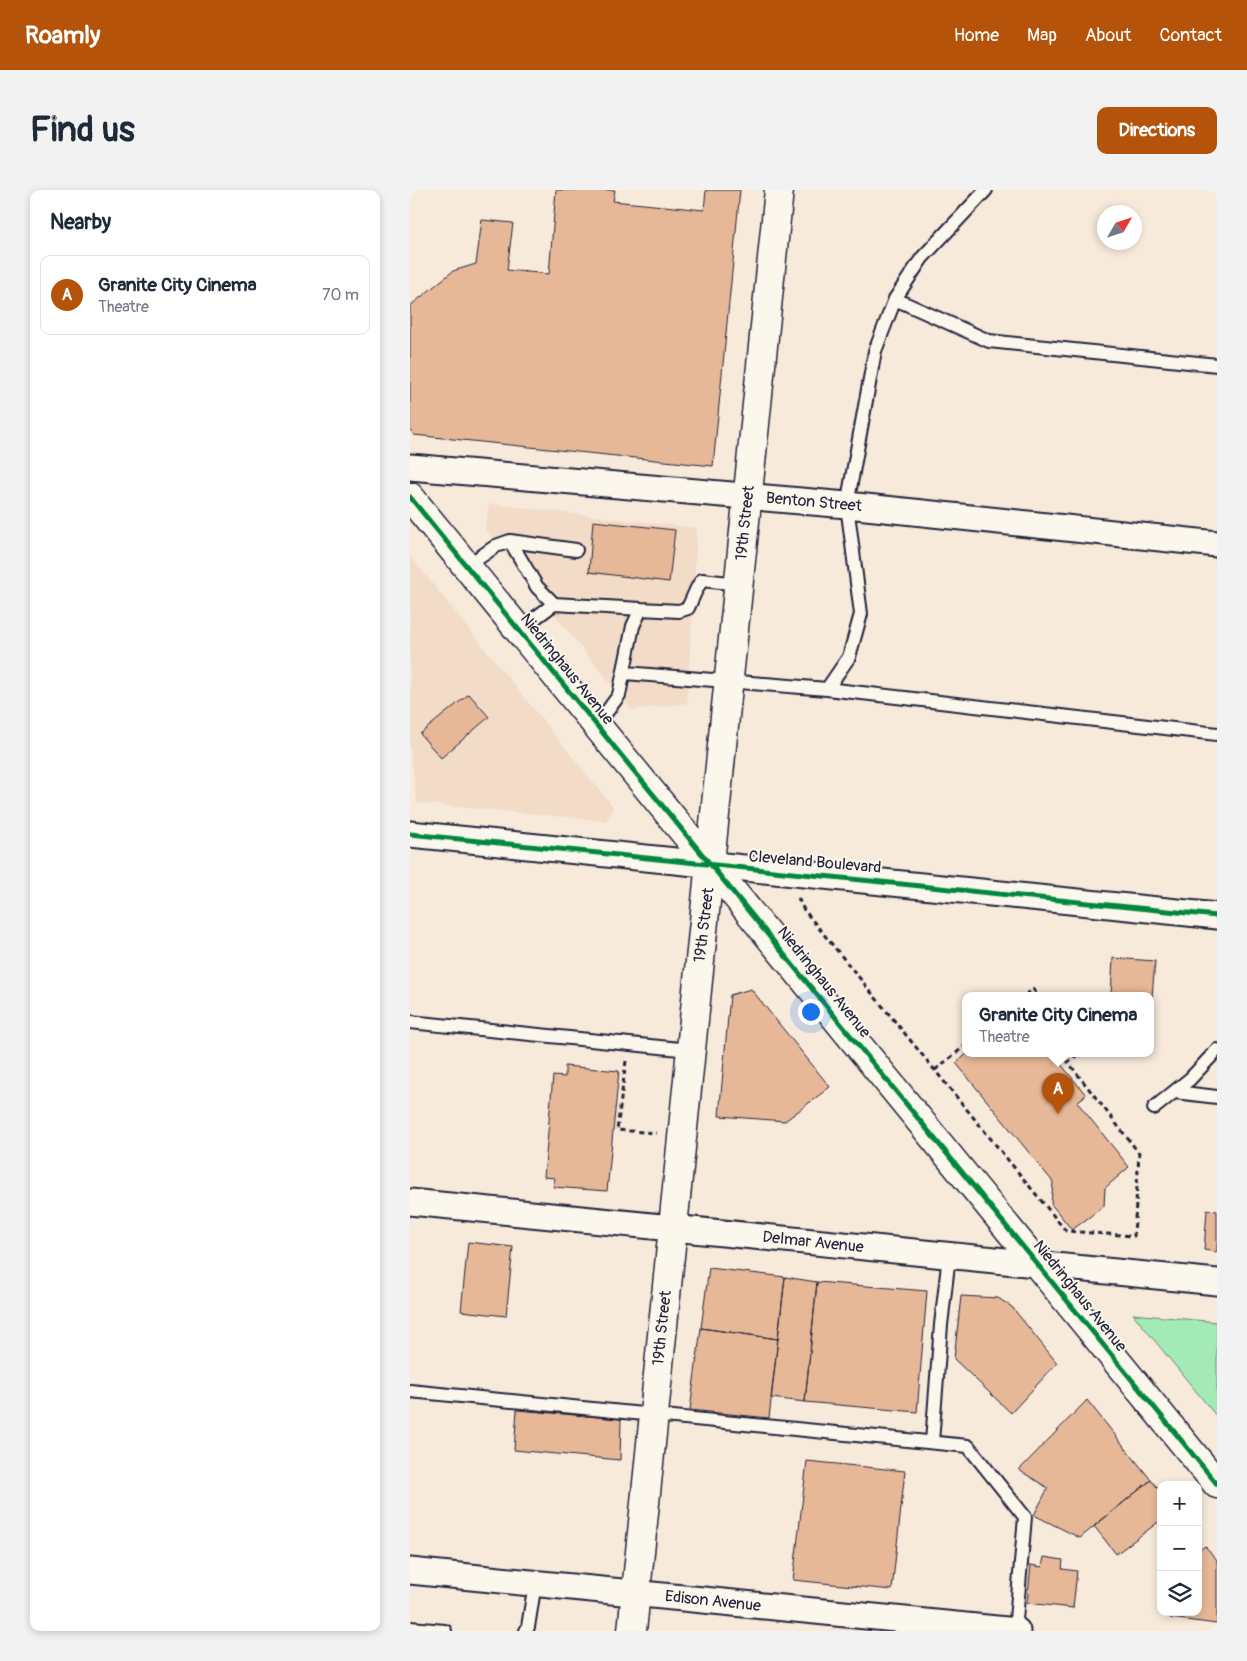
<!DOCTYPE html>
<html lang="en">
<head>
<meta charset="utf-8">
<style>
	:root { --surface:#fff; --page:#f2f2f3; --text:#1f2937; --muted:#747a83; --line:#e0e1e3; --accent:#b45309 }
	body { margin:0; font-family:Pangolin,sans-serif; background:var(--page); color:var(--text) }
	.controls { position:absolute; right:15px; bottom:15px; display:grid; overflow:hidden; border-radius:10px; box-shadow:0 2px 8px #0003 }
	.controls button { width:45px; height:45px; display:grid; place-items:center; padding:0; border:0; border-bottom:1px solid var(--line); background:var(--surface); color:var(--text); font:25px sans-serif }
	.compass { position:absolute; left:687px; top:15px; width:45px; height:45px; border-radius:50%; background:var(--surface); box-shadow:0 2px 8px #0003; rotate:51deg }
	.you { position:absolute; left:400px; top:821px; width:18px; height:18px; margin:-12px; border:4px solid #fff; border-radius:50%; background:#1a73e8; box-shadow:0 0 0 8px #1a73e833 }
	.badge { display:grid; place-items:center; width:32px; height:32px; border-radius:50%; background:var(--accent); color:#fff; font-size:16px; font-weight:700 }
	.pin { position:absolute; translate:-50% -41px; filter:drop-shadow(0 1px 2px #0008) }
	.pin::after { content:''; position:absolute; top:26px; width:18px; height:15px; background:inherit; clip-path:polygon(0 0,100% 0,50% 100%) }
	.popup { position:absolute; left:552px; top:802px; width:192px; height:65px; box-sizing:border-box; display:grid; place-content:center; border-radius:10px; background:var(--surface); filter:drop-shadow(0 1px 4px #0005); font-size:16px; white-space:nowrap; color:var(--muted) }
	.popup b { font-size:19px; color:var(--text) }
	.popup::after { content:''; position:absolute; left:50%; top:100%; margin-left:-10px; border:10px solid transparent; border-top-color:var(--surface) }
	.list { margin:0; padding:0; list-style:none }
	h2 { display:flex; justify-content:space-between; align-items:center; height:65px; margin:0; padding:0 20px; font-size:21px }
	h2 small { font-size:16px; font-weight:400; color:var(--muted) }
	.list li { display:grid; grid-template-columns:32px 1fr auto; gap:15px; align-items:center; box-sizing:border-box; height:80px; margin:0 10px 10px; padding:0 10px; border:1px solid var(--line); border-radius:10px }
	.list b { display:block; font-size:19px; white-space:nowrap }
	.list p { margin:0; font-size:16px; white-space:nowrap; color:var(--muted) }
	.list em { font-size:16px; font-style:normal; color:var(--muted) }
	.icon { flex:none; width:28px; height:28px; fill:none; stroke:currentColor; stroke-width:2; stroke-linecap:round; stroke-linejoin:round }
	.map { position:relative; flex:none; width:807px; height:1441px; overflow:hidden; border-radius:10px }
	header { display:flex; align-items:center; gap:30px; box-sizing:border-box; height:70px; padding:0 25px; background:var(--accent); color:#fff }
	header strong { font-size:24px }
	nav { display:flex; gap:28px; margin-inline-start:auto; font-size:18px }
	.intro { display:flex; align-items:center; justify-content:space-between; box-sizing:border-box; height:120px; padding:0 30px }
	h1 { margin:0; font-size:35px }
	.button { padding:12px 22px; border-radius:10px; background:var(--accent); color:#fff; font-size:18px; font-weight:700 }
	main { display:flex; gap:30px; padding:0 30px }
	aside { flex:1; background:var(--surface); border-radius:10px; box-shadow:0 2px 8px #0003 }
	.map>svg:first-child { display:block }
</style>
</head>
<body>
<header>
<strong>Roamly</strong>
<nav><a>Home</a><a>Map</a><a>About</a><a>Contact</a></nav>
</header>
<div class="intro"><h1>Find us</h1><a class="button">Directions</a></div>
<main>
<aside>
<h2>Nearby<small></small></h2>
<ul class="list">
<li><span class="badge">A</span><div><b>Granite City Cinema</b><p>Theatre</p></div><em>70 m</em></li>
</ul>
</aside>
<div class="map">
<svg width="807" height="1441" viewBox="0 0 807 1441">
	<rect width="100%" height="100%" fill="#f7eadb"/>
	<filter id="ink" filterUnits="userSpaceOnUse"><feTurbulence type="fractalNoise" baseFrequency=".02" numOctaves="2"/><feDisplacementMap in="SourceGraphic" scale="10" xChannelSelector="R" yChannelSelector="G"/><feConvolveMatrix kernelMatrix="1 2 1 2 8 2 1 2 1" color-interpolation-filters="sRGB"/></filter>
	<g filter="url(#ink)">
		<!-- built -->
		<path fill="#f2dbc7" d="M 79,314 L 287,338 L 277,513 L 222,520 L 75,339 Z
			M 0,366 L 204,618 L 196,631 L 7,613 L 0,558 Z"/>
		<!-- green -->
		<path fill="#a4eab6" stroke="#638678" d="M 723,1124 L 807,1132 L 807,1227 Z"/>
		<!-- building -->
		<path fill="#e7b897" stroke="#22223b" d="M 146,0 L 205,0 L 203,11 L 294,20 L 296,0 L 330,0 L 303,276 L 4,245 L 0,239 L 0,116 L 43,81 L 66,74 L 72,30 L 103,33 L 97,80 L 139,84 Z
			M 183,331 L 265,340 L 259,392 L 179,382 Z
			M 59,504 L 79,527 L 31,568 L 10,544 Z
			M 703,768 L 745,771 L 740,831 L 740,805 L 701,805 Z
			M 341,799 L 420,897 L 375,931 L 309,926 L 320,805 Z
			M 558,863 L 649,863 L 650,864 L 646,868 L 676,905 L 667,912 L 719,977 L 695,998 L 694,1016 L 662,1040 L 641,1014 L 643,992 L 546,873 Z
			M 155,876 L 209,881 L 197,1001 L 143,997 L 145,988 L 134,987 L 143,886 L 155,887 Z
			M 797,1020 L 807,1021 L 807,1062 L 794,1060 Z
			M 58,1052 L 103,1057 L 96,1126 L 51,1121 Z
			M 299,1078 L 375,1087 L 368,1149 L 291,1138 Z
			M 375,1087 L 407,1092 L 395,1212 L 361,1208 Z
			M 407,1092 L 517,1101 L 507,1222 L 395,1212 Z
			M 551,1106 L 588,1108 L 602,1117 L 647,1173 L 601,1223 L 544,1169 Z
			M 291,1138 L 368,1149 L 359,1228 L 280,1220 Z
			M 677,1210 L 741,1290 L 670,1348 L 624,1325 L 638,1298 L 609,1280 Z
			M 107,1220 L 211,1229 L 210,1270 L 104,1260 Z
			M 397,1271 L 495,1281 L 482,1400 L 383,1390 Z
			M 741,1290 L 751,1302 L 751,1330 L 706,1364 L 684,1336 Z
			M 795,1356 L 807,1370 L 807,1434 L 760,1428 L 761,1422 L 788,1422 L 788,1361 Z
			M 634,1367 L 653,1370 L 652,1379 L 667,1381 L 663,1418 L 617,1413 L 621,1375 L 632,1377 Z"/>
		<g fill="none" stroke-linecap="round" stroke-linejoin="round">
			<!-- lane casing -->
			<g stroke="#22223b" stroke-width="16">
				<path id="lane" d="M 485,109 L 579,151 L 807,175
					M 100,351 L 127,397 L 144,414
					M 57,376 L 86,356 L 100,351 L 166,360
					M 109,440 L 144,414 L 231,419
					M 215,483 L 417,499 L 807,544
					M 417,499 L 439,467 L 451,424 L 437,315 L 465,161 L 485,109 L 512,68 L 576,0
					M 187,535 L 209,505 L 223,436 L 231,419 L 269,421 L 278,418 L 287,398 L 292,390 L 329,394
					M 0,832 L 280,860
					M 765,902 L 807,907
					M 744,918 L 780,889 L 807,860
					M 0,1201 L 558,1256 L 615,1327 L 605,1441
					M 522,1252 L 531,1135 L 539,1066
					M 0,1438 L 35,1441
					M 116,1441 L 118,1437 L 125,1393"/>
			</g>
			<!-- street casing -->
			<g stroke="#22223b" stroke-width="29">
				<path id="street" d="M 0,277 L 437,315 L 807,354
					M 0,644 L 807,726
					M 0,1012 L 807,1092
					M 0,1381 L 607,1441"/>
			</g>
			<!-- secondary casing -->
			<g stroke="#22223b" stroke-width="31">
				<path id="secondary" d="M 0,307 L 807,1294
					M 222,1441 C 269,960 321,481 369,0"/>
			</g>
			<!-- path -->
			<path stroke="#22223b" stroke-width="3" stroke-dasharray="5 4" stroke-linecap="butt" d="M 388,708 L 394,720 L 656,1041 L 724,1046 L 729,963 L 658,872 L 670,863
				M 616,805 L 623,799 L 628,805
				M 216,871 L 207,940 L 246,943
				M 525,880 L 556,855"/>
			<!-- lane -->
			<use href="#lane" stroke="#fbf7ec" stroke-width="12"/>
			<!-- street -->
			<use href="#street" stroke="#fbf7ec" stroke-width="25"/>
			<!-- secondary -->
			<use href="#secondary" stroke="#fbf7ec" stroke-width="28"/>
			<!-- cycleway casing -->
			<g stroke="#fbf7ec" stroke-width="8">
				<path id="cycleway" d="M 0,307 L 807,1294
					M 0,644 L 807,726"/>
			</g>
			<!-- cycleway -->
			<use href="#cycleway" stroke="#00873e" stroke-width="5"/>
		</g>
	</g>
	<g text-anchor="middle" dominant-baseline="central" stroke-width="4" stroke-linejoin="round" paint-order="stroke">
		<!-- street labels -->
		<g font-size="16" fill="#22223b" stroke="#fbf7ec">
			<text transform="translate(404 312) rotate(5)">Benton Street</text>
			<text transform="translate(335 333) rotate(-84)">19th Street</text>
			<text transform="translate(157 479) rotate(51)">Niedringhaus Avenue</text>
			<text transform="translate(405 672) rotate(5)">Cleveland Boulevard</text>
			<text transform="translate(294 735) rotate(-83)">19th Street</text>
			<text transform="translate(414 792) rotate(51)">Niedringhaus Avenue</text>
			<text transform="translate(403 1052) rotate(6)">Delmar Avenue</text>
			<text transform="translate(670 1106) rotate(51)">Niedringhaus Avenue</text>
			<text transform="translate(252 1138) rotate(-84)">19th Street</text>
			<text transform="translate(303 1411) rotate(6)">Edison Avenue</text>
		</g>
	</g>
</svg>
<div class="controls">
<button>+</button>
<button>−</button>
<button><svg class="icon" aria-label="layers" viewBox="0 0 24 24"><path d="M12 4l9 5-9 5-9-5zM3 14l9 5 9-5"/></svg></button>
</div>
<svg class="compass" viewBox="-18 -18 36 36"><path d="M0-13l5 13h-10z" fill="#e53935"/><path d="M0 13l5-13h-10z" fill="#747a83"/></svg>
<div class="you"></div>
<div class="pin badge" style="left:648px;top:924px">A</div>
<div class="popup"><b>Granite City Cinema</b>Theatre</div>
</div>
</main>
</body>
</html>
